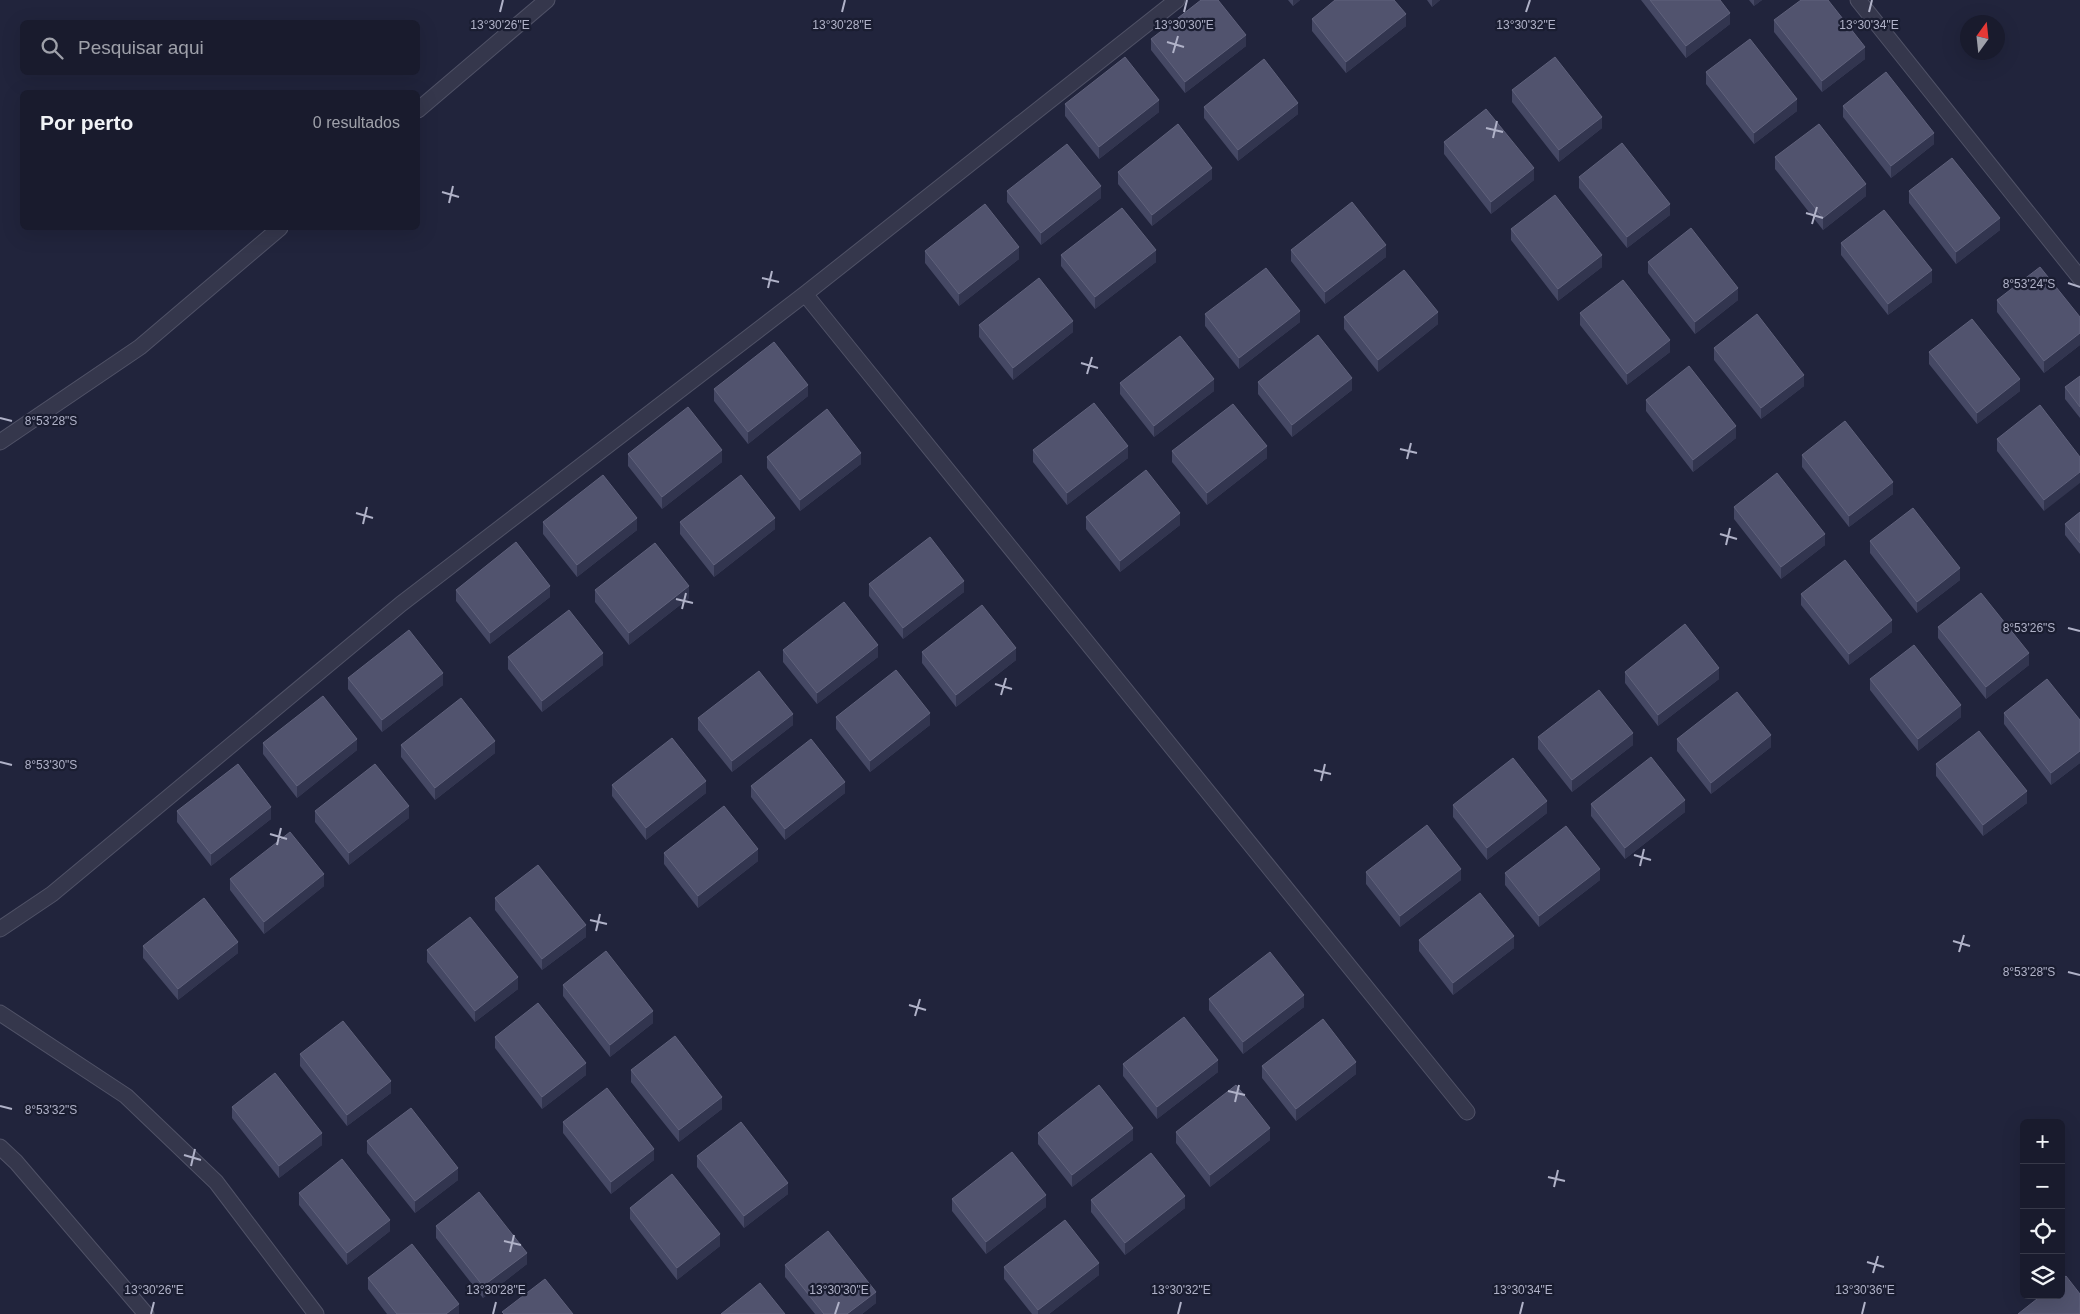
<!DOCTYPE html>
<html lang="pt">
<head>
<meta charset="utf-8">
<style>
	:root { --surface:#191b2d; --page:#222435; --text:#f1f3f6; --muted:#9fa1aa; --line:#373949 }
	body { margin:0; font-family:Helvetica,sans-serif; background:var(--page); color:var(--text) }
	.controls { position:absolute; right:15px; bottom:15px; display:grid; overflow:hidden; border-radius:8px; box-shadow:0 5px 20px #0002 }
	.controls button { width:45px; height:45px; display:grid; place-items:center; padding:0; border:0; border-bottom:1px solid var(--line); background:var(--surface); color:var(--text); font:25px sans-serif }
	.compass { position:absolute; left:1960px; top:15px; width:45px; height:45px; border-radius:50%; background:var(--surface); box-shadow:0 5px 20px #0002; rotate:15deg }
	.list { margin:0; padding:0; list-style:none }
	h2 { display:flex; justify-content:space-between; align-items:center; height:65px; margin:0; padding:0 20px; font-size:21px }
	h2 small { font-size:16px; font-weight:400; color:var(--muted) }
	.icon { flex:none; width:28px; height:28px; fill:none; stroke:currentColor; stroke-width:2; stroke-linecap:round; stroke-linejoin:round }
	.map { position:relative; flex:none; width:2080px; height:1314px; overflow:hidden }
	.search { position:absolute; background:var(--surface); box-shadow:0 5px 20px #0002; left:20px; top:20px; width:400px; height:55px; display:flex; align-items:center; gap:12px; box-sizing:border-box; padding:0 18px; border-radius:8px; color:var(--muted); font-size:19px }
	.panel { position:absolute; background:var(--surface); box-shadow:0 5px 20px #0002; left:20px; top:90px; width:400px; height:140px; border-radius:8px }
	.map>svg:first-child { display:block }
</style>
</head>
<body>
<div class="map">
<svg width="2080" height="1314" viewBox="0 0 2080 1314">
	<rect width="100%" height="100%" fill="#21243c"/>
	<g fill="none" stroke-linecap="round" stroke-linejoin="round">
		<!-- minor casing -->
		<g stroke="#505267" stroke-width="17">
			<path id="minor" d="M 1858,0 L 2080,278
				M 805,294 L 1467,1112
				M 0,929 L 52,894 L 401,604 L 805,294 L 1177,0
				M 0,1013 L 126,1096 L 216,1182 L 316,1314
				M 0,1147 L 16,1162 L 146,1314"/>
		</g>
		<!-- tertiary casing -->
		<g stroke="#505267" stroke-width="17">
			<path id="tertiary" d="M 418,110 L 547,0
				M 0,442 L 140,347 L 280,228"/>
		</g>
		<!-- minor -->
		<use href="#minor" stroke="#35374c" stroke-width="15"/>
		<!-- tertiary -->
		<use href="#tertiary" stroke="#35374c" stroke-width="15"/>
	</g>
	<!-- wall -->
	<path fill="#454864" d="M 1288,0 L 1300,0 L 1293,6 Z
		M 1427,0 L 1440,0 L 1432,7 Z
		M 1641,0 L 1720,0 L 1730,24 L 1686,58 Z
		M 1749,0 L 1762,0 L 1754,6 Z
		M 1312,19 L 1406,26 L 1346,73 L 1312,31 Z
		M 1774,20 L 1865,59 L 1822,92 L 1774,32 Z
		M 1151,39 L 1246,46 L 1185,93 L 1151,50 Z
		M 1706,72 L 1797,111 L 1754,144 L 1706,84 Z
		M 1512,90 L 1602,128 L 1559,162 L 1512,102 Z
		M 1065,104 L 1159,112 L 1099,159 L 1065,116 Z
		M 1843,106 L 1934,144 L 1891,178 L 1843,117 Z
		M 1204,107 L 1298,114 L 1238,161 L 1204,118 Z
		M 1444,142 L 1534,180 L 1491,214 L 1444,154 Z
		M 1775,157 L 1866,196 L 1823,230 L 1775,169 Z
		M 1118,172 L 1212,179 L 1152,226 L 1118,184 Z
		M 1579,177 L 1670,215 L 1627,248 L 1579,188 Z
		M 1007,191 L 1101,198 L 1041,245 L 1007,202 Z
		M 1909,191 L 2000,230 L 1956,264 L 1909,203 Z
		M 1511,229 L 1602,267 L 1558,301 L 1511,240 Z
		M 1841,243 L 1932,282 L 1888,315 L 1841,255 Z
		M 1291,250 L 1386,257 L 1325,304 L 1291,261 Z
		M 925,251 L 1019,259 L 959,306 L 925,263 Z
		M 1061,255 L 1156,262 L 1095,309 L 1061,266 Z
		M 1648,262 L 1738,300 L 1695,334 L 1648,273 Z
		M 1997,300 L 2080,317 L 2080,345 L 2044,373 L 1997,312 Z
		M 1580,313 L 1670,352 L 1627,385 L 1580,325 Z
		M 1205,314 L 1300,322 L 1239,369 L 1205,326 Z
		M 1344,317 L 1438,324 L 1378,372 L 1344,329 Z
		M 979,325 L 1073,332 L 1013,380 L 979,337 Z
		M 1714,348 L 1804,386 L 1761,419 L 1714,360 Z
		M 1929,352 L 2020,391 L 1977,424 L 1929,364 Z
		M 2080,376 L 2080,418 L 2065,399 L 2065,387 Z
		M 1258,382 L 1352,390 L 1292,437 L 1258,394 Z
		M 1120,383 L 1214,391 L 1154,437 L 1120,394 Z
		M 714,389 L 808,396 L 748,444 L 714,401 Z
		M 1646,400 L 1736,438 L 1693,472 L 1646,411 Z
		M 1997,439 L 2080,457 L 2044,511 L 1997,451 Z
		M 1033,450 L 1128,458 L 1067,505 L 1033,462 Z
		M 1172,451 L 1267,458 L 1207,505 L 1172,462 Z
		M 628,454 L 722,462 L 662,509 L 628,466 Z
		M 1802,455 L 1893,494 L 1849,527 L 1802,467 Z
		M 767,457 L 861,464 L 800,511 L 767,468 Z
		M 1734,507 L 1825,545 L 1781,579 L 1734,519 Z
		M 2080,512 L 2080,554 L 2065,535 L 2065,524 Z
		M 1086,517 L 1180,525 L 1120,572 L 1086,529 Z
		M 543,522 L 637,530 L 577,577 L 543,534 Z
		M 680,522 L 775,529 L 714,577 L 680,534 Z
		M 1870,541 L 1960,580 L 1917,613 L 1870,553 Z
		M 869,584 L 964,592 L 903,639 L 869,596 Z
		M 456,590 L 550,597 L 490,644 L 456,601 Z
		M 595,590 L 689,598 L 629,645 L 595,602 Z
		M 1801,594 L 1892,632 L 1849,665 L 1801,605 Z
		M 1938,627 L 2029,665 L 1986,699 L 1938,638 Z
		M 783,650 L 878,657 L 817,704 L 783,662 Z
		M 922,652 L 1016,660 L 956,707 L 922,663 Z
		M 508,657 L 603,665 L 542,712 L 508,669 Z
		M 1625,672 L 1719,679 L 1658,726 L 1625,683 Z
		M 348,678 L 443,685 L 382,732 L 348,689 Z
		M 1870,679 L 1961,717 L 1918,751 L 1870,690 Z
		M 2004,713 L 2080,720 L 2080,763 L 2051,785 L 2004,724 Z
		M 836,717 L 930,725 L 870,772 L 836,729 Z
		M 698,718 L 793,725 L 732,772 L 698,730 Z
		M 1538,737 L 1633,745 L 1572,792 L 1538,749 Z
		M 1677,739 L 1771,747 L 1711,794 L 1677,751 Z
		M 263,743 L 357,750 L 297,798 L 263,754 Z
		M 401,745 L 495,753 L 435,800 L 401,757 Z
		M 1936,764 L 2027,803 L 1983,836 L 1936,776 Z
		M 612,785 L 706,793 L 646,840 L 612,796 Z
		M 751,786 L 845,793 L 785,840 L 751,797 Z
		M 1591,804 L 1685,812 L 1625,859 L 1591,816 Z
		M 1453,805 L 1547,813 L 1487,860 L 1453,817 Z
		M 177,811 L 271,819 L 211,866 L 177,822 Z
		M 315,811 L 409,818 L 349,865 L 315,822 Z
		M 664,853 L 758,861 L 698,908 L 664,864 Z
		M 1366,872 L 1461,880 L 1400,927 L 1366,884 Z
		M 1505,873 L 1600,880 L 1539,927 L 1505,885 Z
		M 230,879 L 324,886 L 264,934 L 230,890 Z
		M 495,898 L 586,937 L 542,970 L 495,910 Z
		M 1419,940 L 1514,948 L 1453,995 L 1419,951 Z
		M 143,946 L 238,953 L 178,1000 L 143,958 Z
		M 427,950 L 518,989 L 475,1022 L 427,962 Z
		M 563,985 L 653,1023 L 610,1057 L 563,996 Z
		M 1209,999 L 1304,1007 L 1243,1054 L 1209,1010 Z
		M 495,1037 L 586,1075 L 542,1109 L 495,1048 Z
		M 300,1054 L 391,1093 L 347,1126 L 300,1066 Z
		M 1123,1064 L 1218,1072 L 1157,1119 L 1123,1076 Z
		M 1262,1066 L 1356,1074 L 1296,1121 L 1262,1078 Z
		M 631,1070 L 722,1109 L 679,1142 L 631,1082 Z
		M 232,1107 L 322,1145 L 279,1178 L 232,1118 Z
		M 563,1122 L 654,1160 L 611,1194 L 563,1133 Z
		M 1176,1132 L 1270,1140 L 1210,1187 L 1176,1143 Z
		M 1038,1133 L 1133,1140 L 1072,1187 L 1038,1144 Z
		M 367,1141 L 458,1180 L 415,1213 L 367,1153 Z
		M 697,1156 L 788,1194 L 744,1228 L 697,1167 Z
		M 299,1193 L 390,1231 L 347,1265 L 299,1205 Z
		M 952,1199 L 1046,1207 L 986,1254 L 952,1211 Z
		M 1091,1200 L 1185,1208 L 1125,1255 L 1091,1212 Z
		M 630,1208 L 720,1246 L 677,1280 L 630,1219 Z
		M 436,1226 L 527,1264 L 483,1298 L 436,1238 Z
		M 785,1265 L 876,1303 L 862,1314 L 815,1314 L 785,1277 Z
		M 1004,1267 L 1099,1275 L 1049,1314 L 1032,1314 L 1004,1279 Z
		M 368,1278 L 459,1314 L 387,1314 L 368,1289 Z"/>
	<!-- shaded-wall -->
	<path fill="#32354f" d="M 1293,0 L 1300,0 L 1293,6 Z
		M 1432,0 L 1440,0 L 1432,7 Z
		M 1754,0 L 1762,0 L 1754,6 Z
		M 1730,13 L 1730,24 L 1686,58 L 1686,46 Z
		M 1406,14 L 1406,26 L 1346,73 L 1346,62 Z
		M 1246,35 L 1246,46 L 1185,93 L 1185,82 Z
		M 1865,47 L 1865,59 L 1822,92 L 1822,81 Z
		M 1797,99 L 1797,111 L 1754,144 L 1754,133 Z
		M 1159,100 L 1159,112 L 1099,159 L 1099,147 Z
		M 1298,103 L 1298,114 L 1238,161 L 1238,150 Z
		M 1602,117 L 1602,128 L 1559,162 L 1559,150 Z
		M 1934,133 L 1934,144 L 1891,178 L 1891,166 Z
		M 1212,168 L 1212,179 L 1152,226 L 1152,215 Z
		M 1534,168 L 1534,180 L 1491,214 L 1491,202 Z
		M 1866,184 L 1866,196 L 1823,230 L 1823,218 Z
		M 1101,186 L 1101,198 L 1041,245 L 1041,233 Z
		M 1670,204 L 1670,215 L 1627,248 L 1627,237 Z
		M 2000,218 L 2000,230 L 1956,264 L 1956,252 Z
		M 1386,245 L 1386,257 L 1325,304 L 1325,292 Z
		M 1019,247 L 1019,259 L 959,306 L 959,294 Z
		M 1156,250 L 1156,262 L 1095,309 L 1095,297 Z
		M 1602,255 L 1602,267 L 1558,301 L 1558,289 Z
		M 1932,270 L 1932,282 L 1888,315 L 1888,304 Z
		M 1738,288 L 1738,300 L 1695,334 L 1695,322 Z
		M 1300,311 L 1300,322 L 1239,369 L 1239,358 Z
		M 1438,312 L 1438,324 L 1378,372 L 1378,360 Z
		M 1073,321 L 1073,332 L 1013,380 L 1013,368 Z
		M 2080,333 L 2080,345 L 2044,373 L 2044,361 Z
		M 1670,340 L 1670,352 L 1627,385 L 1627,374 Z
		M 1804,375 L 1804,386 L 1761,419 L 1761,408 Z
		M 1352,378 L 1352,390 L 1292,437 L 1292,425 Z
		M 1214,379 L 1214,391 L 1154,437 L 1154,426 Z
		M 2020,379 L 2020,391 L 1977,424 L 1977,413 Z
		M 808,385 L 808,396 L 748,444 L 748,432 Z
		M 1736,426 L 1736,438 L 1693,472 L 1693,460 Z
		M 1128,446 L 1128,458 L 1067,505 L 1067,493 Z
		M 1267,446 L 1267,458 L 1207,505 L 1207,493 Z
		M 722,450 L 722,462 L 662,509 L 662,497 Z
		M 861,453 L 861,464 L 800,511 L 800,500 Z
		M 2080,472 L 2080,483 L 2044,511 L 2044,500 Z
		M 1893,482 L 1893,494 L 1849,527 L 1849,516 Z
		M 1180,513 L 1180,525 L 1120,572 L 1120,561 Z
		M 637,518 L 637,530 L 577,577 L 577,565 Z
		M 775,518 L 775,529 L 714,577 L 714,565 Z
		M 1825,534 L 1825,545 L 1781,579 L 1781,567 Z
		M 1960,568 L 1960,580 L 1917,613 L 1917,602 Z
		M 964,581 L 964,592 L 903,639 L 903,628 Z
		M 550,586 L 550,597 L 490,644 L 490,633 Z
		M 689,586 L 689,598 L 629,645 L 629,633 Z
		M 1892,620 L 1892,632 L 1849,665 L 1849,654 Z
		M 878,645 L 878,657 L 817,704 L 817,693 Z
		M 1016,648 L 1016,660 L 956,707 L 956,695 Z
		M 603,653 L 603,665 L 542,712 L 542,701 Z
		M 2029,653 L 2029,665 L 1986,699 L 1986,687 Z
		M 1719,668 L 1719,679 L 1658,726 L 1658,715 Z
		M 443,673 L 443,685 L 382,732 L 382,720 Z
		M 1961,705 L 1961,717 L 1918,751 L 1918,739 Z
		M 930,713 L 930,725 L 870,772 L 870,761 Z
		M 793,714 L 793,725 L 732,772 L 732,761 Z
		M 1633,733 L 1633,745 L 1572,792 L 1572,780 Z
		M 1771,735 L 1771,747 L 1711,794 L 1711,783 Z
		M 357,739 L 357,750 L 297,798 L 297,786 Z
		M 495,741 L 495,753 L 435,800 L 435,788 Z
		M 2080,751 L 2080,763 L 2051,785 L 2051,773 Z
		M 706,781 L 706,793 L 646,840 L 646,828 Z
		M 845,782 L 845,793 L 785,840 L 785,829 Z
		M 2027,791 L 2027,803 L 1983,836 L 1983,825 Z
		M 1685,800 L 1685,812 L 1625,859 L 1625,848 Z
		M 1547,801 L 1547,813 L 1487,860 L 1487,848 Z
		M 409,806 L 409,818 L 349,865 L 349,853 Z
		M 271,807 L 271,819 L 211,866 L 211,854 Z
		M 758,849 L 758,861 L 698,908 L 698,896 Z
		M 1461,869 L 1461,880 L 1400,927 L 1400,916 Z
		M 1600,869 L 1600,880 L 1539,927 L 1539,916 Z
		M 324,874 L 324,886 L 264,934 L 264,922 Z
		M 586,925 L 586,937 L 542,970 L 542,959 Z
		M 1514,936 L 1514,948 L 1453,995 L 1453,983 Z
		M 238,942 L 238,953 L 178,1000 L 178,989 Z
		M 518,977 L 518,989 L 475,1022 L 475,1011 Z
		M 1304,995 L 1304,1007 L 1243,1054 L 1243,1042 Z
		M 653,1011 L 653,1023 L 610,1057 L 610,1045 Z
		M 1218,1060 L 1218,1072 L 1157,1119 L 1157,1107 Z
		M 1356,1062 L 1356,1074 L 1296,1121 L 1296,1109 Z
		M 586,1063 L 586,1075 L 542,1109 L 542,1097 Z
		M 391,1081 L 391,1093 L 347,1126 L 347,1115 Z
		M 722,1097 L 722,1109 L 679,1142 L 679,1130 Z
		M 1133,1128 L 1133,1140 L 1072,1187 L 1072,1175 Z
		M 1270,1128 L 1270,1140 L 1210,1187 L 1210,1175 Z
		M 322,1133 L 322,1145 L 279,1178 L 279,1166 Z
		M 654,1149 L 654,1160 L 611,1194 L 611,1182 Z
		M 458,1168 L 458,1180 L 415,1213 L 415,1201 Z
		M 788,1183 L 788,1194 L 744,1228 L 744,1216 Z
		M 1046,1195 L 1046,1207 L 986,1254 L 986,1242 Z
		M 1185,1196 L 1185,1208 L 1125,1255 L 1125,1243 Z
		M 390,1220 L 390,1231 L 347,1265 L 347,1253 Z
		M 720,1234 L 720,1246 L 677,1280 L 677,1268 Z
		M 527,1253 L 527,1264 L 483,1298 L 483,1286 Z
		M 1099,1263 L 1099,1275 L 1049,1314 L 1038,1314 L 1038,1310 Z
		M 876,1292 L 876,1303 L 862,1314 L 847,1314 Z
		M 459,1304 L 459,1314 L 446,1314 Z"/>
	<!-- building -->
	<path fill="#51536e" stroke="#60627c" d="M 1201,0 L 1218,0 L 1246,35 L 1185,82 L 1151,39 Z
		M 1335,0 L 1394,0 L 1406,14 L 1346,62 L 1312,19 Z
		M 1650,0 L 1720,0 L 1730,13 L 1686,46 Z
		M 1801,0 L 1828,0 L 1865,47 L 1822,81 L 1774,20 Z
		M 1750,39 L 1797,99 L 1754,133 L 1706,72 Z
		M 1125,57 L 1159,100 L 1099,147 L 1065,104 Z
		M 1555,57 L 1602,117 L 1559,150 L 1512,90 Z
		M 1264,59 L 1298,103 L 1238,150 L 1204,107 Z
		M 1886,72 L 1934,133 L 1891,166 L 1843,106 Z
		M 1486,109 L 1534,168 L 1491,202 L 1444,142 Z
		M 1178,124 L 1212,168 L 1152,215 L 1118,172 Z
		M 1819,124 L 1866,184 L 1823,218 L 1775,157 Z
		M 1622,143 L 1670,204 L 1627,237 L 1579,177 Z
		M 1067,144 L 1101,186 L 1041,233 L 1007,191 Z
		M 1952,158 L 2000,218 L 1956,252 L 1909,191 Z
		M 1555,195 L 1602,255 L 1558,289 L 1511,229 Z
		M 1352,202 L 1386,245 L 1325,292 L 1291,250 Z
		M 985,204 L 1019,247 L 959,294 L 925,251 Z
		M 1122,208 L 1156,250 L 1095,297 L 1061,255 Z
		M 1884,210 L 1932,270 L 1888,304 L 1841,243 Z
		M 1691,228 L 1738,288 L 1695,322 L 1648,262 Z
		M 2040,267 L 2080,317 L 2080,333 L 2044,361 L 1997,300 Z
		M 1266,268 L 1300,311 L 1239,358 L 1205,314 Z
		M 1404,270 L 1438,312 L 1378,360 L 1344,317 Z
		M 1039,278 L 1073,321 L 1013,368 L 979,325 Z
		M 1623,280 L 1670,340 L 1627,374 L 1580,313 Z
		M 1757,314 L 1804,375 L 1761,408 L 1714,348 Z
		M 1972,319 L 2020,379 L 1977,413 L 1929,352 Z
		M 1318,335 L 1352,378 L 1292,425 L 1258,382 Z
		M 1180,336 L 1214,379 L 1154,426 L 1120,383 Z
		M 774,342 L 808,385 L 748,432 L 714,389 Z
		M 1689,366 L 1736,426 L 1693,460 L 1646,400 Z
		M 2080,376 L 2080,407 L 2065,387 Z
		M 1094,403 L 1128,446 L 1067,493 L 1033,450 Z
		M 1233,404 L 1267,446 L 1207,493 L 1172,451 Z
		M 2040,405 L 2080,457 L 2080,472 L 2044,500 L 1997,439 Z
		M 688,407 L 722,450 L 662,497 L 628,454 Z
		M 827,409 L 861,453 L 800,500 L 767,457 Z
		M 1845,421 L 1893,482 L 1849,516 L 1802,455 Z
		M 1146,470 L 1180,513 L 1120,561 L 1086,517 Z
		M 1777,473 L 1825,534 L 1781,567 L 1734,507 Z
		M 603,475 L 637,518 L 577,565 L 543,522 Z
		M 741,475 L 775,518 L 714,565 L 680,522 Z
		M 1913,508 L 1960,568 L 1917,602 L 1870,541 Z
		M 2080,512 L 2080,543 L 2065,524 Z
		M 930,537 L 964,581 L 903,628 L 869,584 Z
		M 516,542 L 550,586 L 490,633 L 456,590 Z
		M 655,543 L 689,586 L 629,633 L 595,590 Z
		M 1845,560 L 1892,620 L 1849,654 L 1801,594 Z
		M 1981,593 L 2029,653 L 1986,687 L 1938,627 Z
		M 844,602 L 878,645 L 817,693 L 783,650 Z
		M 982,605 L 1016,648 L 956,695 L 922,652 Z
		M 569,610 L 603,653 L 542,701 L 508,657 Z
		M 1685,624 L 1719,668 L 1658,715 L 1625,672 Z
		M 409,630 L 443,673 L 382,720 L 348,678 Z
		M 1914,645 L 1961,705 L 1918,739 L 1870,679 Z
		M 896,670 L 930,713 L 870,761 L 836,717 Z
		M 759,671 L 793,714 L 732,761 L 698,718 Z
		M 2047,679 L 2080,720 L 2080,751 L 2051,773 L 2004,713 Z
		M 1599,690 L 1633,733 L 1572,780 L 1538,737 Z
		M 1737,692 L 1771,735 L 1711,783 L 1677,739 Z
		M 323,696 L 357,739 L 297,786 L 263,743 Z
		M 461,698 L 495,741 L 435,788 L 401,745 Z
		M 1979,731 L 2027,791 L 1983,825 L 1936,764 Z
		M 672,738 L 706,781 L 646,828 L 612,785 Z
		M 811,739 L 845,782 L 785,829 L 751,786 Z
		M 1651,757 L 1685,800 L 1625,848 L 1591,804 Z
		M 1513,758 L 1547,801 L 1487,848 L 1453,805 Z
		M 238,764 L 271,807 L 211,854 L 177,811 Z
		M 375,764 L 409,806 L 349,853 L 315,811 Z
		M 724,806 L 758,849 L 698,896 L 664,853 Z
		M 1427,825 L 1461,869 L 1400,916 L 1366,872 Z
		M 1566,826 L 1600,869 L 1539,916 L 1505,873 Z
		M 290,832 L 324,874 L 264,922 L 230,879 Z
		M 538,865 L 586,925 L 542,959 L 495,898 Z
		M 1480,893 L 1514,936 L 1453,983 L 1419,940 Z
		M 204,898 L 238,942 L 178,989 L 143,946 Z
		M 470,917 L 518,977 L 475,1011 L 427,950 Z
		M 606,951 L 653,1011 L 610,1045 L 563,985 Z
		M 1270,952 L 1304,995 L 1243,1042 L 1209,999 Z
		M 538,1003 L 586,1063 L 542,1097 L 495,1037 Z
		M 1184,1017 L 1218,1060 L 1157,1107 L 1123,1064 Z
		M 1323,1019 L 1356,1062 L 1296,1109 L 1262,1066 Z
		M 343,1021 L 391,1081 L 347,1115 L 300,1054 Z
		M 675,1036 L 722,1097 L 679,1130 L 631,1070 Z
		M 275,1073 L 322,1133 L 279,1166 L 232,1107 Z
		M 1099,1085 L 1133,1128 L 1072,1175 L 1038,1133 Z
		M 1236,1085 L 1270,1128 L 1210,1175 L 1176,1132 Z
		M 607,1088 L 654,1149 L 611,1182 L 563,1122 Z
		M 411,1108 L 458,1168 L 415,1201 L 367,1141 Z
		M 741,1122 L 788,1183 L 744,1216 L 697,1156 Z
		M 1012,1152 L 1046,1195 L 986,1242 L 952,1199 Z
		M 1151,1153 L 1185,1196 L 1125,1243 L 1091,1200 Z
		M 342,1159 L 390,1220 L 347,1253 L 299,1193 Z
		M 672,1174 L 720,1234 L 677,1268 L 630,1208 Z
		M 479,1192 L 527,1253 L 483,1286 L 436,1226 Z
		M 1065,1220 L 1099,1263 L 1038,1310 L 1004,1267 Z
		M 828,1231 L 876,1292 L 847,1314 L 824,1314 L 785,1265 Z
		M 412,1244 L 459,1304 L 446,1314 L 397,1314 L 368,1278 Z
		M 2066,1276 L 2080,1294 L 2080,1314 L 2018,1314 L 2042,1295 L 2061,1295 L 2061,1280 Z
		M 545,1279 L 573,1314 L 504,1314 L 502,1312 Z
		M 760,1283 L 785,1314 L 721,1314 Z"/>
	<!-- ticks -->
	<path fill="none" stroke="#b0b2c8" stroke-width="2" d="M 500,12 L 503,0M 842,12 L 845,0M 1184,12 L 1187,0M 1526,12 L 1530,0M 1869,12 L 1872,0M 1167,42 L 1184,47M 1173,53 L 1178,36M 1486,128 L 1503,132M 1493,138 L 1497,121M 442,192 L 459,197M 449,203 L 453,186M 1806,213 L 1823,218M 1812,224 L 1817,207M 762,278 L 779,282M 2068,283 L 2080,287M 768,288 L 772,271M 1081,363 L 1098,368M 1087,374 L 1092,357M 0,418 L 12,421M 1400,449 L 1417,453M 1407,459 L 1411,443M 356,513 L 373,518M 363,524 L 367,507M 1720,534 L 1737,539M 1726,545 L 1730,528M 676,599 L 693,603M 682,609 L 686,593M 2068,628 L 2080,631M 995,684 L 1012,689M 1001,695 L 1006,678M 0,762 L 12,765M 1314,770 L 1331,774M 1321,781 L 1325,764M 270,834 L 287,839M 277,845 L 281,828M 1634,855 L 1651,860M 1640,866 L 1644,849M 590,920 L 607,924M 596,931 L 600,914M 1953,941 L 1970,946M 1959,952 L 1964,935M 2068,972 L 2080,975M 909,1005 L 926,1010M 915,1016 L 920,999M 1228,1091 L 1245,1095M 1235,1102 L 1239,1085M 0,1106 L 12,1109M 184,1155 L 201,1160M 191,1166 L 195,1149M 1548,1177 L 1565,1181M 1554,1187 L 1558,1170M 504,1241 L 521,1245M 510,1252 L 514,1235M 1867,1262 L 1884,1267M 1873,1273 L 1878,1256M 151,1314 L 154,1302M 493,1314 L 496,1302M 835,1314 L 839,1302M 1178,1314 L 1181,1302M 1520,1314 L 1523,1302M 1862,1314 L 1865,1302"/>
	<g font-size="12" text-anchor="middle" fill="#b0b2c8" stroke="#1a1d31" stroke-width="4.5" stroke-linejoin="round" paint-order="stroke">
		<text x="500" y="29">13°30'26"E</text>
		<text x="842" y="29">13°30'28"E</text>
		<text x="1184" y="29">13°30'30"E</text>
		<text x="1526" y="29">13°30'32"E</text>
		<text x="1869" y="29">13°30'34"E</text>
		<text x="2029" y="288">8°53'24"S</text>
		<text x="51" y="425">8°53'28"S</text>
		<text x="2029" y="632">8°53'26"S</text>
		<text x="51" y="769">8°53'30"S</text>
		<text x="2029" y="976">8°53'28"S</text>
		<text x="51" y="1114">8°53'32"S</text>
		<text x="154" y="1294">13°30'26"E</text>
		<text x="496" y="1294">13°30'28"E</text>
		<text x="839" y="1294">13°30'30"E</text>
		<text x="1181" y="1294">13°30'32"E</text>
		<text x="1523" y="1294">13°30'34"E</text>
		<text x="1865" y="1294">13°30'36"E</text>
	</g>
</svg>
<div class="controls">
<button>+</button>
<button>−</button>
<button><svg class="icon" aria-label="locate" viewBox="0 0 24 24"><circle cx="12" cy="12" r="6"/><path d="M12 2v4M12 18v4M2 12h4M18 12h4"/></svg></button>
<button><svg class="icon" aria-label="layers" viewBox="0 0 24 24"><path d="M12 4l9 5-9 5-9-5zM3 14l9 5 9-5"/></svg></button>
</div>
<svg class="compass" viewBox="-18 -18 36 36"><path d="M0-13l5 13h-10z" fill="#e53935"/><path d="M0 13l5-13h-10z" fill="#9fa1aa"/></svg>
<div class="search"><svg class="icon" aria-label="search" viewBox="0 0 24 24"><circle cx="10" cy="10" r="6"/><path d="M15 15l6 6"/></svg>Pesquisar aqui</div>
<section class="panel">
<h2>Por perto<small>0 resultados</small></h2>
<ul class="list">
</ul>
</section>
</div>
</body>
</html>
